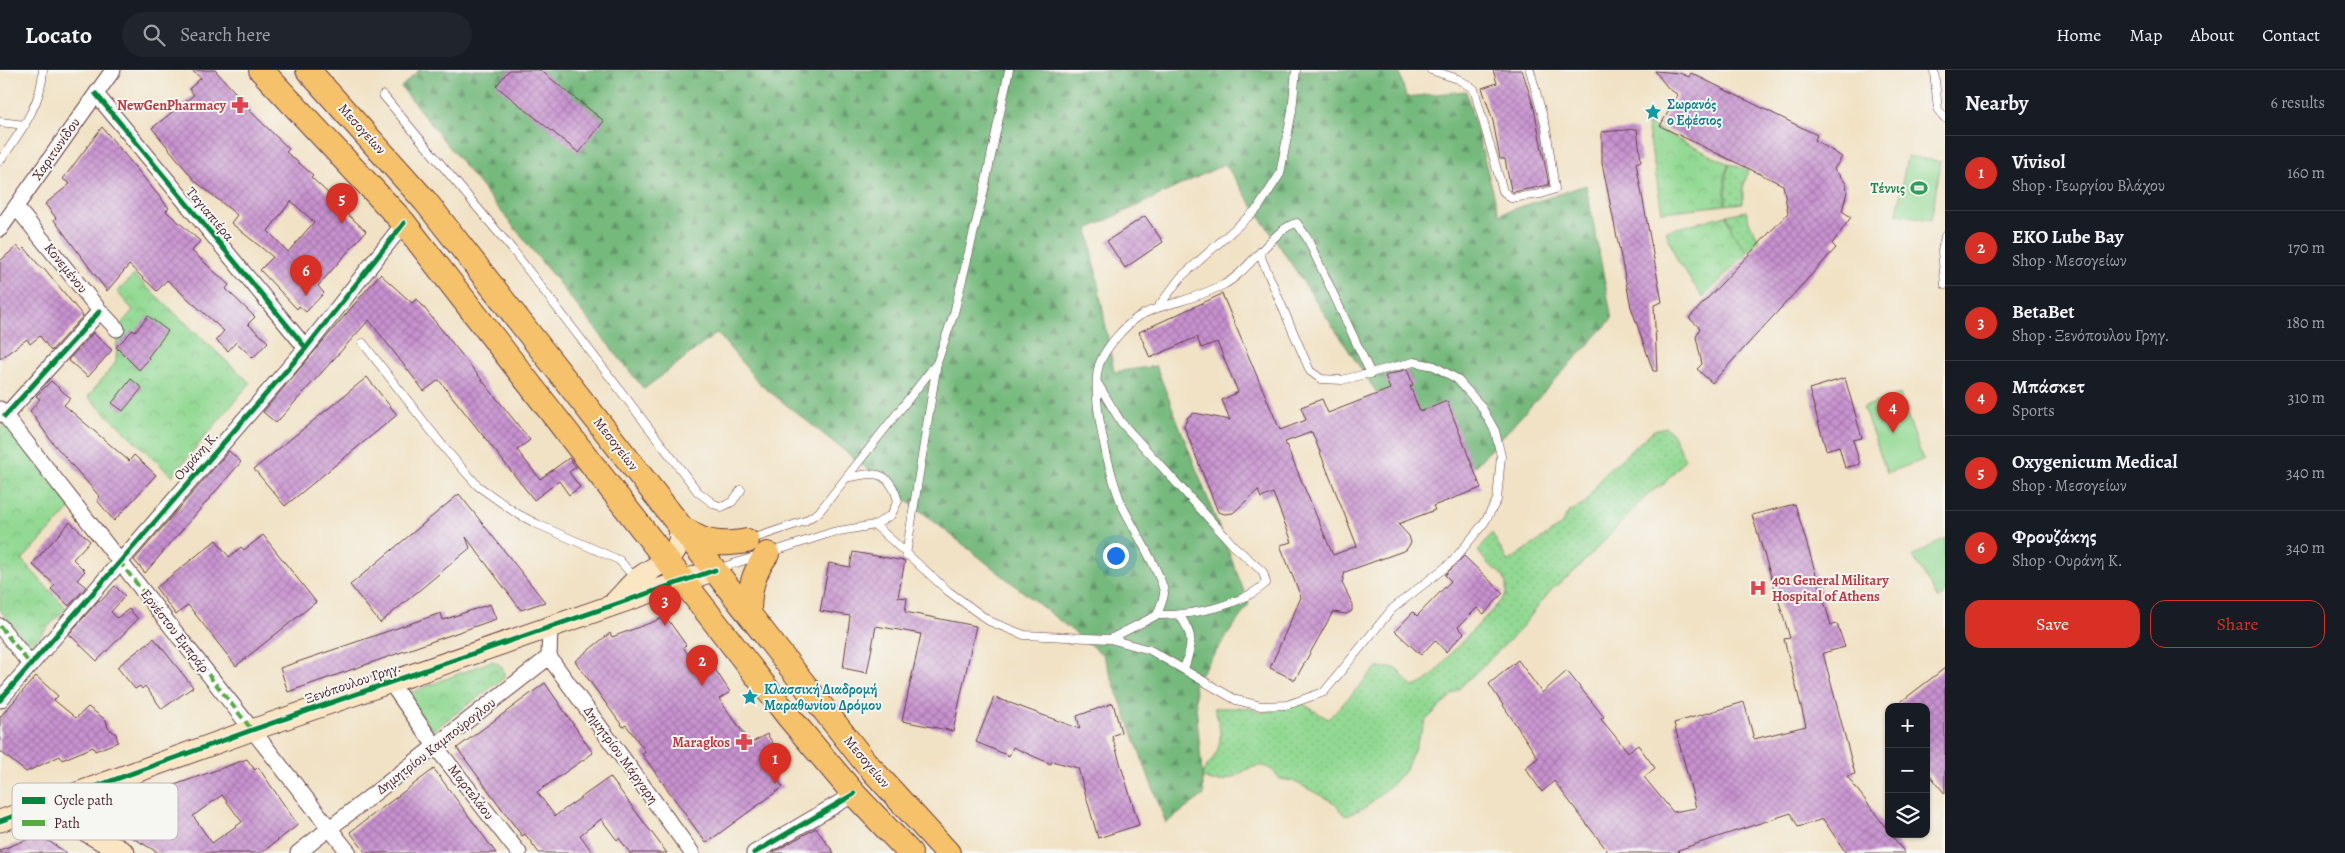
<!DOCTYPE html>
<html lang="en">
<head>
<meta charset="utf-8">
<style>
	:root { --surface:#171b24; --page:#20242c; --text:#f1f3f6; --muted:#9ea1a6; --line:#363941; --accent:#d93025 }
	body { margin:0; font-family:Alegreya,serif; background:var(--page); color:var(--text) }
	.controls { position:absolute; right:15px; bottom:15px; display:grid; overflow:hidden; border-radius:10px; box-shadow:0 1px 4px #0004 }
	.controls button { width:45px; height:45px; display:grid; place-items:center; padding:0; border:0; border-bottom:1px solid var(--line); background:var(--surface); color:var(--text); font:25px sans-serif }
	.you { position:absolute; left:1115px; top:485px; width:18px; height:18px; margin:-12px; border:4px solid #fff; border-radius:50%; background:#1a73e8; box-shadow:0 0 0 8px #1a73e833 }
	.badge { display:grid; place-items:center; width:32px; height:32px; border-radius:50%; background:var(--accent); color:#fff; font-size:16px; font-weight:700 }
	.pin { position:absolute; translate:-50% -41px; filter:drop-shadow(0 1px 2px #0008) }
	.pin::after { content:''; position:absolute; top:26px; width:18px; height:15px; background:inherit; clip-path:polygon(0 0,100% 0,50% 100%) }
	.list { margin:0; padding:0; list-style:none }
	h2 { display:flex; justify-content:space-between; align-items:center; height:65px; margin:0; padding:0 20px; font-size:21px }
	h2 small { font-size:16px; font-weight:400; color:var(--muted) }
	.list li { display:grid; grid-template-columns:32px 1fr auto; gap:15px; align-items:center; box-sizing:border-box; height:75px; padding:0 20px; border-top:1px solid var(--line) }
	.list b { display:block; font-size:19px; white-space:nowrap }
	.list p { margin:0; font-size:16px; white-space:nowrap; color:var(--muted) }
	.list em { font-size:16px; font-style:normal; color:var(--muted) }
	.actions { display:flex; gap:10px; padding:15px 20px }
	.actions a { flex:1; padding:11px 0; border:1px solid var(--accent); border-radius:15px; text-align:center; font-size:18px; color:var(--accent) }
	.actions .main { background:var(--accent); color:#fff }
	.icon { flex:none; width:28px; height:28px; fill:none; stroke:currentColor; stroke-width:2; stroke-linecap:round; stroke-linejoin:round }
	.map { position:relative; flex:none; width:1945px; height:783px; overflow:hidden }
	header { display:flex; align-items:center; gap:30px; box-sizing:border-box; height:70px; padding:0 25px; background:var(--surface); border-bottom:1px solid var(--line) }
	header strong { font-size:24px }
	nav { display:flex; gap:28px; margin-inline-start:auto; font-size:18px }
	.search { width:350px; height:45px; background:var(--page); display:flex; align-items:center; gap:12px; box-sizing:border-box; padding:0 18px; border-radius:28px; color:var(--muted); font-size:19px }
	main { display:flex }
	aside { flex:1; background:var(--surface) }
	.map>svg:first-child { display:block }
</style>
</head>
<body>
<header>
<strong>Locato</strong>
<div class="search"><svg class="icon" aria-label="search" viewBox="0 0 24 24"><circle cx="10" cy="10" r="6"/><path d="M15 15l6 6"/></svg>Search here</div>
<nav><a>Home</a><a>Map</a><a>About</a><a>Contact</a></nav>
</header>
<main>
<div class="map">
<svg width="1945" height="783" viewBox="0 0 1945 783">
	<defs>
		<pattern id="grass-dots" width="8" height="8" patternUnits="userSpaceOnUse" patternTransform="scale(1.25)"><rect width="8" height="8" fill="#92d993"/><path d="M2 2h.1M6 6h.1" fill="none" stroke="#7fba7f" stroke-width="1.8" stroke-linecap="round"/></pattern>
		<pattern id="forest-firs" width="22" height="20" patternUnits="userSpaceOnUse" patternTransform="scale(1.25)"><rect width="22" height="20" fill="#75b97d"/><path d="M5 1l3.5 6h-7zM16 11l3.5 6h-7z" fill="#629667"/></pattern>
		<pattern id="park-crowns" width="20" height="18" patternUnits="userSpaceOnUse" patternTransform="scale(1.25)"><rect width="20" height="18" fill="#92d993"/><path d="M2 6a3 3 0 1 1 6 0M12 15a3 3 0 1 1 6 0" fill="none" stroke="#7fba7f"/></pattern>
		<pattern id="building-cross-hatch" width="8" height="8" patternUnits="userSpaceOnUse" patternTransform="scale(1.25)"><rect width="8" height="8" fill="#c892d0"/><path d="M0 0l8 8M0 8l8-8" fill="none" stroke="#a477a9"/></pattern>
	</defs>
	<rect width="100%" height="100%" fill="#f6f6f2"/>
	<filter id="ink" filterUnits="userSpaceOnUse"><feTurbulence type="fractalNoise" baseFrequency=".02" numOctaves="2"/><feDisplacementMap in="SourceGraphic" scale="10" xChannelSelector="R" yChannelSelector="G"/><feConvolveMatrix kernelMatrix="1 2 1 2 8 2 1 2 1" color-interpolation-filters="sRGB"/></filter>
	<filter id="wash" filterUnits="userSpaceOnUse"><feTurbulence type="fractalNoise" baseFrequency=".0096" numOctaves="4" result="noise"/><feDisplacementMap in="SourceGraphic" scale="20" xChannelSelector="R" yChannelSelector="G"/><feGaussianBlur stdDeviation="1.12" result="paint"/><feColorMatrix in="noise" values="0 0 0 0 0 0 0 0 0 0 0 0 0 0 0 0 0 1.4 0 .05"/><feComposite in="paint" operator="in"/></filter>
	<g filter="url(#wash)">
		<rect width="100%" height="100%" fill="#f1e2c5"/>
		<!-- grass -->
		<path fill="url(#grass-dots)" stroke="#6e7c5f" d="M 1730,94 L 1748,100 L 1743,119 L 1743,133 L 1726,135 L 1726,104 Z
			M 1746,141 L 1750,154 L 1759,170 L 1747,183 L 1733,162 L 1727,145 Z
			M 1666,357 L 1673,365 L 1685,389 L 1664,414 L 1649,423 L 1575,501 L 1552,519 L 1516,564 L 1426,650 L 1406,699 L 1395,711 L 1366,737 L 1345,746 L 1335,733 L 1293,711 L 1280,709 C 1254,672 1234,727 1202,707 C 1204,697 1209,695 1214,687 C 1224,672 1220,653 1214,638 L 1250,638 L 1261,643 L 1280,638 L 1295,629 L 1328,649 C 1345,633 1360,615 1376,598 L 1396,598 L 1412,617 C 1433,613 1442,592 1455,579 C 1472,561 1490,543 1506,525 C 1507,507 1504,507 1491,496 C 1485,492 1482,486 1478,481 L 1492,463 L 1508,492 L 1560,456 L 1569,442 L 1585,434 L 1603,405 L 1654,360 Z"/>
		<!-- forest -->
		<path fill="url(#forest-firs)" stroke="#606c54" d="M 419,0 L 1399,0 L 1406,27 L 1466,21 L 1499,144 L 1586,115 L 1612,249 L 1446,427 L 1225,94 L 1088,159 L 1114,302 L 1156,296 L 1249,534 L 1194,613 L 1204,725 L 1166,753 L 1103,585 L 760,314 L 717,263 L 644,319 L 401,17 Z"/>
		<!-- park -->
		<path fill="url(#park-crowns)" stroke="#6e7c5f" d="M 1647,54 L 1729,94 L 1725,104 L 1725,135 L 1662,142 Z
			M 1726,145 L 1733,163 L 1747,183 L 1703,228 L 1677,190 L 1666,161 Z
			M 134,205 L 250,313 L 172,406 L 88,327 L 116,292 L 117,269 L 112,265 L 133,240 L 117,222 Z
			M 5,354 L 71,438 L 22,490 L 66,538 L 29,577 L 0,540 L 0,359 Z
			M 492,591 C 501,594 504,598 504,608 L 432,661 L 407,624 Z"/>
		<!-- garden -->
		<path fill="#92d993" stroke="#6e7c5f" d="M 1907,86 L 1941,92 L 1931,150 L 1897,144 Z
			M 1900,324 L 1923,390 L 1887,403 L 1863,337 Z
			M 1945,468 L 1945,525 L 1938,529 L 1913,486 Z"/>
		<g id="blocks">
			<!-- building -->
			<path fill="url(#building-cross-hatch)" fill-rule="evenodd" d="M 191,0 L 215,0 L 250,39 L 249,40 L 289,79 L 286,82 L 313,105 L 311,107 L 336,131 L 334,132 L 366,161 L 318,216 L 324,223 L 306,242 L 299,236 L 297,239 L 260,200 L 273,187 L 231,153 L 237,145 L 195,111 L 152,58 L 194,25 L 189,19 L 201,8 ZM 291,131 L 314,152 L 288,182 L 268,161 Z
				M 509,0 L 540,0 L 604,51 L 579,83 L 496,16 Z
				M 1493,0 L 1522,0 L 1534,38 L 1549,115 L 1513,122 L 1511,120 L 1505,89 L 1500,89 L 1493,51 L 1482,18 L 1497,13 Z
				M 1655,1 L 1680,3 L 1689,7 L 1691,3 L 1817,65 L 1815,70 L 1842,87 L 1834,99 L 1846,113 L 1847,122 L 1842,141 L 1851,147 L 1832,174 L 1836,178 L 1712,313 L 1697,299 L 1702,294 L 1696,267 L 1700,258 L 1689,248 L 1788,143 L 1783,115 L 1660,56 L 1678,25 L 1668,18 Z
				M 102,57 L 169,138 L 166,141 L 200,171 L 192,181 L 229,215 L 226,219 L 255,247 L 248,254 L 268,272 L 253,288 L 236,272 L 228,281 L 216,270 L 224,261 L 167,210 L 157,221 L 129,195 L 107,221 L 54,150 L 56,148 L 45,134 L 70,114 L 63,109 Z
				M 1637,59 L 1641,91 L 1636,93 L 1662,232 L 1654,235 L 1657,301 L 1653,301 L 1631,237 L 1602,93 L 1602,62 Z
				M 1145,146 L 1163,172 L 1125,198 L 1107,171 Z
				M 17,176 L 22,181 L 25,178 L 42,199 L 44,198 L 83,246 L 51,281 L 40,266 L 30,274 L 27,269 L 0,289 L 0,191 Z
				M 380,204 L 412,233 L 417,229 L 530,370 L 517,380 L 540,409 L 569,388 L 576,397 L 569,402 L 580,417 L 569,425 L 559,411 L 534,430 L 439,310 L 424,321 L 369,250 L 276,353 L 263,342 Z
				M 1222,224 L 1280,360 L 1306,350 L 1301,337 L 1322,329 L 1328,343 L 1390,319 L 1385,306 L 1407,299 L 1413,315 L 1410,316 L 1420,342 L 1447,331 L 1481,418 L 1433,436 L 1435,440 L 1398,454 L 1409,466 L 1411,473 L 1406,480 L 1345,502 L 1342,513 L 1352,533 L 1352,541 L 1346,544 L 1333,542 L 1295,610 L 1270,598 L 1301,527 L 1280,475 L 1292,472 L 1273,423 L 1261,428 L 1258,420 L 1233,443 L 1225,444 L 1218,442 L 1184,356 L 1188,347 L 1194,343 L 1230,350 L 1222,330 L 1238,322 L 1217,272 L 1201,278 L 1197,267 L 1150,288 L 1139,262 ZM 1312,362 L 1357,476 L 1333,485 L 1285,372 Z
				M 148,246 L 168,261 L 148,287 L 149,289 L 139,300 L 116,277 L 133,260 L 135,262 Z
				M 93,263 L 112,280 L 88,307 L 68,290 Z
				M 367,307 L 397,345 L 285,436 L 254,399 Z
				M 1845,308 L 1862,368 L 1853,370 L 1860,394 L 1845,398 L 1839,376 L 1826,380 L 1809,319 Z
				M 131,309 L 142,318 L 123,341 L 112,333 Z
				M 51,311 L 70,328 L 64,335 L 129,391 L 134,385 L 156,405 L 114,451 L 97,430 L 100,427 L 52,372 L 30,341 L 40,329 L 36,326 Z
				M 229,381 L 241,392 L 145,503 L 134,490 Z
				M 459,424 L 545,532 L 521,540 L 466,467 L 470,478 L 380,553 L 350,515 Z
				M 1795,434 L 1831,555 L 1837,554 L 1845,577 L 1823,583 L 1855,704 L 1847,706 L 1905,783 L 1846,783 L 1823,749 L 1798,757 L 1791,743 L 1678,780 L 1679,783 L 1609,783 L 1554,711 L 1542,722 L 1525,698 L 1538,688 L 1489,614 L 1518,590 L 1542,623 L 1567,601 L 1604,647 L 1601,649 L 1628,682 L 1638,675 L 1655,698 L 1644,707 L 1673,742 L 1696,738 L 1674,653 L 1744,632 L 1754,669 L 1806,656 L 1784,569 L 1790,568 L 1752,445 Z
				M 70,452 L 90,471 L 73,489 L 85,501 L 77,510 L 86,517 L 69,536 L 51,519 L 55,515 L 32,494 Z
				M 263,465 L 316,532 L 236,596 L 188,535 L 176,545 L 156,518 L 216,470 L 229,487 L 241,477 L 244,480 Z
				M 853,482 L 905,491 L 898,527 L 907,528 L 905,542 L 976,556 L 953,661 L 902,651 L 921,564 L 876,556 L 867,603 L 843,598 L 850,546 L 820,541 L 829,493 L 850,497 Z
				M 1464,486 L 1503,523 L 1484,544 L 1477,538 L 1458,557 L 1464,563 L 1446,582 L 1435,570 L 1421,585 L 1395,561 L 1413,542 L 1417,546 L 1451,511 L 1445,505 Z
				M 115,516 L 125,526 L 111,542 L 117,548 L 129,539 L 138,549 L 97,591 L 69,564 L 99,530 L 101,531 Z
				M 490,534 L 496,549 L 288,622 L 280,598 L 441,543 L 443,550 Z
				M 666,547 L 686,575 L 683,577 L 699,600 L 711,593 L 730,622 L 719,629 L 751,673 L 767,664 L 776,678 L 762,688 L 783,717 L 706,773 L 642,684 L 646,682 L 626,655 L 623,657 L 575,591 L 610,563 L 612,567 Z
				M 154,568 L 193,617 L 162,639 L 145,616 L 142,619 L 140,616 L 135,619 L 117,597 Z
				M 1945,598 L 1945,724 L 1926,700 L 1926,637 L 1894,637 Z
				M 36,606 L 58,626 L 54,630 L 76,648 L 88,637 L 106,650 L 108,658 L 116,664 L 118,672 L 95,681 L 93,677 L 62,690 L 60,686 L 26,702 L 7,687 L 0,681 L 0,647 Z
				M 545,613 L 593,683 L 537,722 L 555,746 L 610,707 L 667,783 L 630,783 L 619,768 L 617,770 L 601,749 L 580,765 L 593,783 L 539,783 L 525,764 L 522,766 L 457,678 Z
				M 994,627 L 1080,659 L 1077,646 L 1113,633 L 1121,662 L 1112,666 L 1139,755 L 1098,768 L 1078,698 L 1052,691 L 1051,694 L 1013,677 L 1009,686 L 976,672 Z
				M 247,689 L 255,700 L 258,697 L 298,755 L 261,783 L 159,783 L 114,757 L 108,739 ZM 222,725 L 242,752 L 212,773 L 193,746 Z
				M 434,699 L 496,783 L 366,783 L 350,762 Z
				M 816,758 L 834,783 L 772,783 Z
				M 39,765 L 67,783 L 0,783 L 0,780 Z"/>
		</g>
	</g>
	<g filter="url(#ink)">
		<use href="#blocks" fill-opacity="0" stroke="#633c42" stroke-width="1"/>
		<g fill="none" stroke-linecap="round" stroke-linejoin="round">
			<!-- lane casing -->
			<g stroke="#633c42" stroke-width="9">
				<path id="lane" d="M 1431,0 L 1458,9 L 1474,19 L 1503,121 L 1511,128 L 1541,124 L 1555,119 L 1546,58 L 1530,0
					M 1934,0 L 1938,40 L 1945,48
					M 383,25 L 512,179 L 698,422 L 714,434 L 722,437 L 732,432 L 741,420
					M 0,52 L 25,55
					M 0,91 C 19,64 42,34 43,0
					M 1945,166 L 1942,181 L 1945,215
					M 1158,237 L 1181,207 L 1258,138 L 1280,104 L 1292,41 L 1296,0
					M 363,273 L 446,380 L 478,416 L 516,443 L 537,454 L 619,490 L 635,508
					M 1098,314 L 1121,352 L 1234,476 L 1263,502 L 1266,513 C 1241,536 1190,546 1157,545
					M 875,455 L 948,521 L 989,551 L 1024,565 L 1110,569 L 1150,580 L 1236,630 L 1261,636 L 1287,635 L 1324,622 L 1392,539 L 1452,492 L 1484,453 L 1497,430 L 1501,386 L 1495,361 L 1481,336 L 1457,309 L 1434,296 L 1414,292 L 1342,310 L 1321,309 L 1310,301 L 1260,185
					M 749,470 L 805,451 L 819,442 L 937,293 L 954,243 L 984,120 L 1009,0
					M 769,483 L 833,462 L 875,455 L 891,445 L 898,431 C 889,399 875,402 846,408
					M 906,485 L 937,293
					M 717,499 L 758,486
					M 1179,545 C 1195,565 1192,576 1184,599
					M 1110,569 L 1157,545 C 1159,539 1164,529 1164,523 C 1163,506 1132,456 1123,437 C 1110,409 1087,318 1101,290 C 1108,275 1125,256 1138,247 C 1152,238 1165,236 1181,231 C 1195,227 1210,221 1223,215 C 1247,204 1276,156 1297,153 L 1307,168 L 1371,304"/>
			</g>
			<!-- street casing -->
			<g stroke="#633c42" stroke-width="17">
				<path id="street" d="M 96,24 L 306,278
					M 16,137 L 100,241 L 117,259
					M 0,159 L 113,0
					M 0,339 L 349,783
					M 5,346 L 100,241
					M 0,556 L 30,594
					M 549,587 L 692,783
					M 390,612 L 435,676 L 519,783
					M 0,630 L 306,278 L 404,153
					M 298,783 L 549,587 L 550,556
					M 754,783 L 854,724"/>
			</g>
			<!-- secondary casing -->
			<g stroke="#633c42" stroke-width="23">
				<path id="secondary" d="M 615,532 C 622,525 629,516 637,509 C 660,491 684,490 679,454
					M 44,736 L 124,783
					M 0,751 L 252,660 L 715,500"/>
			</g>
			<!-- primary casing -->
			<g stroke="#633c42" stroke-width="26">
				<path id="primary" d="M 261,0 L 404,153 L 788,646 L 854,724 L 910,783
					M 308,0 L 426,132 L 865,692 L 948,783
					M 687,461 C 706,475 725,475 747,471
					M 749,543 C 749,520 753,503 767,484"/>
			</g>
			<!-- lane -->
			<use href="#lane" stroke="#fff" stroke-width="8"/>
			<!-- street -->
			<use href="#street" stroke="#fff" stroke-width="15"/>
			<!-- secondary -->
			<use href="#secondary" stroke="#fbe6c4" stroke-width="21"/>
			<!-- primary -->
			<use href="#primary" stroke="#f5c16b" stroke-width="24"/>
			<!-- quiet -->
			<path stroke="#57aa44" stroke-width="4" stroke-dasharray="8 4" stroke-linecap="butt" d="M 119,491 L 252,660
				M 0,556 L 30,594"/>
			<!-- cycleway casing -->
			<g stroke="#f6f6f2" stroke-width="8">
				<path id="cycleway" d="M 96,24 L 306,278
					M 5,346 L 100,241
					M 0,630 L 306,278 L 404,153
					M 0,751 L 252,660 L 715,500
					M 754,783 L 854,724"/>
			</g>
			<!-- cycleway -->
			<use href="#cycleway" stroke="#00873e" stroke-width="5"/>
		</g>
	</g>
	<!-- icons -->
	<defs>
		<g id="pharmacy-bare" transform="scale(1.35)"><path d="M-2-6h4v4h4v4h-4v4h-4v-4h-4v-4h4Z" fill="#e0444e" stroke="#f6f6f2" stroke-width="2.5" paint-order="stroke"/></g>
		<g id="sight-bare" transform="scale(1.35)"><path d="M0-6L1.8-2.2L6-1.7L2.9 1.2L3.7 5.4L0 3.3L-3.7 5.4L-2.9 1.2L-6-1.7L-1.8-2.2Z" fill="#0f9aa8" stroke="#f6f6f2" stroke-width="2.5" paint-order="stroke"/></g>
		<g id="stadium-bare" transform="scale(1.35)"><path d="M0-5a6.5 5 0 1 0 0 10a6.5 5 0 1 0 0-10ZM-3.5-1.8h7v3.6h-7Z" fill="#2e9e5b" stroke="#f6f6f2" stroke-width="2.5" paint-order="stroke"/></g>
		<g id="hospital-bare" transform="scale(1.35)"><path d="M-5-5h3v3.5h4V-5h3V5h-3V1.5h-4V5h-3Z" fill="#e0444e" stroke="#f6f6f2" stroke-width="2.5" paint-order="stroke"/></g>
	</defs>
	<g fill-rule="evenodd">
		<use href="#pharmacy-bare" x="240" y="35"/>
		<use href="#sight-bare" x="1653" y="42"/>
		<use href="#stadium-bare" x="1919" y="118"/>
		<use href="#hospital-bare" x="1758" y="518"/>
		<use href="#sight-bare" x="750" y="627"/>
		<use href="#pharmacy-bare" x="744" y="672"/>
	</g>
	<g text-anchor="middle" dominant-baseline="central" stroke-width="4" stroke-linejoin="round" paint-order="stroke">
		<!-- culture labels -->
		<g font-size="14" font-weight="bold" fill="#0d838f" stroke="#f6f6f2" text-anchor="start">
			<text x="1667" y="34">Σωρανός<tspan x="1667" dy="16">ο Εφέσιος</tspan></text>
			<text x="764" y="619">Κλασσική Διαδρομή<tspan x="764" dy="16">Μαραθωνίου Δρόμου</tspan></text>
		</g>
		<!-- health labels -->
		<g font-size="14" font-weight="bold" fill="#be3a42" stroke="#f6f6f2" text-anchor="end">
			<text x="226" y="35">NewGenPharmacy</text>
			<text x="1772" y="510" text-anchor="start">401 General Military<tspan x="1772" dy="16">Hospital of Athens</tspan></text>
			<text x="730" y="672">Maragkos</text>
		</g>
		<!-- street labels -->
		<g font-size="14" fill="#4a1f2b" stroke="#f6f6f2">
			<text transform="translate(362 59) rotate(48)">Μεσογείων</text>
			<text transform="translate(56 79) rotate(-55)">Χαριτωνίδου</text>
			<text transform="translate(210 144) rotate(50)">Ταγιαπιέρα</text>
			<text transform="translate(66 198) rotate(51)">Κονεμένου</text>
			<text transform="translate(616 374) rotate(52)">Μεσογείων</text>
			<text transform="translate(196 386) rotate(-49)">Ουράνη Κ.</text>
			<text transform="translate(175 561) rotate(52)">Ερνέστου Εμπράρ</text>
			<text transform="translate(353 613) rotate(-19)">Ξενόπουλου Γρηγ.</text>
			<text transform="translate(436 676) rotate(-38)">Δημητρίου Καμπούρογλου</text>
			<text transform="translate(621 685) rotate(54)">Δημητρίου Μάργαρη</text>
			<text transform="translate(867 692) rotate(50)">Μεσογείων</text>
			<text transform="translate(471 722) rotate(52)">Μαρτελάου</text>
		</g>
		<!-- leisure labels -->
		<g font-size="14" font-weight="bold" fill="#27864d" stroke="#f6f6f2" text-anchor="end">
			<text x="1905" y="118">Τέννις</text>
		</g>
	</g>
	<!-- legend -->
	<rect x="12" y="713" width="166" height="57" rx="8" fill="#f6f6f2" stroke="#c2b6b6" stroke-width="1"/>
	<rect x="22" y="727" width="23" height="7" fill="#00873e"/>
	<rect x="22" y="750" width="23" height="6" fill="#57aa44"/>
	<g font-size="14" fill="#4a1f2b">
		<text x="54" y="735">Cycle path</text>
		<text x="54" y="758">Path</text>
	</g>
</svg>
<div class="controls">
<button>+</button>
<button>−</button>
<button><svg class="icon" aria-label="layers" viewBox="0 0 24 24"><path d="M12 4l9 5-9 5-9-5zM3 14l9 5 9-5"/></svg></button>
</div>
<div class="you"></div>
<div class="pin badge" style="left:775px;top:714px">1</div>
<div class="pin badge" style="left:702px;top:616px">2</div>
<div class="pin badge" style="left:665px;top:556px">3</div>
<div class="pin badge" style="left:1893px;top:363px">4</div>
<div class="pin badge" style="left:342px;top:154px">5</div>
<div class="pin badge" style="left:306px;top:226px">6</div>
</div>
<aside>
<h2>Nearby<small>6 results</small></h2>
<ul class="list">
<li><span class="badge">1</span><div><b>Vivisol</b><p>Shop · Γεωργίου Βλάχου</p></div><em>160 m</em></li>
<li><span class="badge">2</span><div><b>EKO Lube Bay</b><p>Shop · Μεσογείων</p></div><em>170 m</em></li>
<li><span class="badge">3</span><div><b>BetaBet</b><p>Shop · Ξενόπουλου Γρηγ.</p></div><em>180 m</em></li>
<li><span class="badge">4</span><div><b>Μπάσκετ</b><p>Sports</p></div><em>310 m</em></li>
<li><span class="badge">5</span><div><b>Oxygenicum Medical</b><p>Shop · Μεσογείων</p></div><em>340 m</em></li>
<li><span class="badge">6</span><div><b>Φρουζάκης</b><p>Shop · Ουράνη Κ.</p></div><em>340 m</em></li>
</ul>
<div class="actions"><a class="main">Save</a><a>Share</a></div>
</aside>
</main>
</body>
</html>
